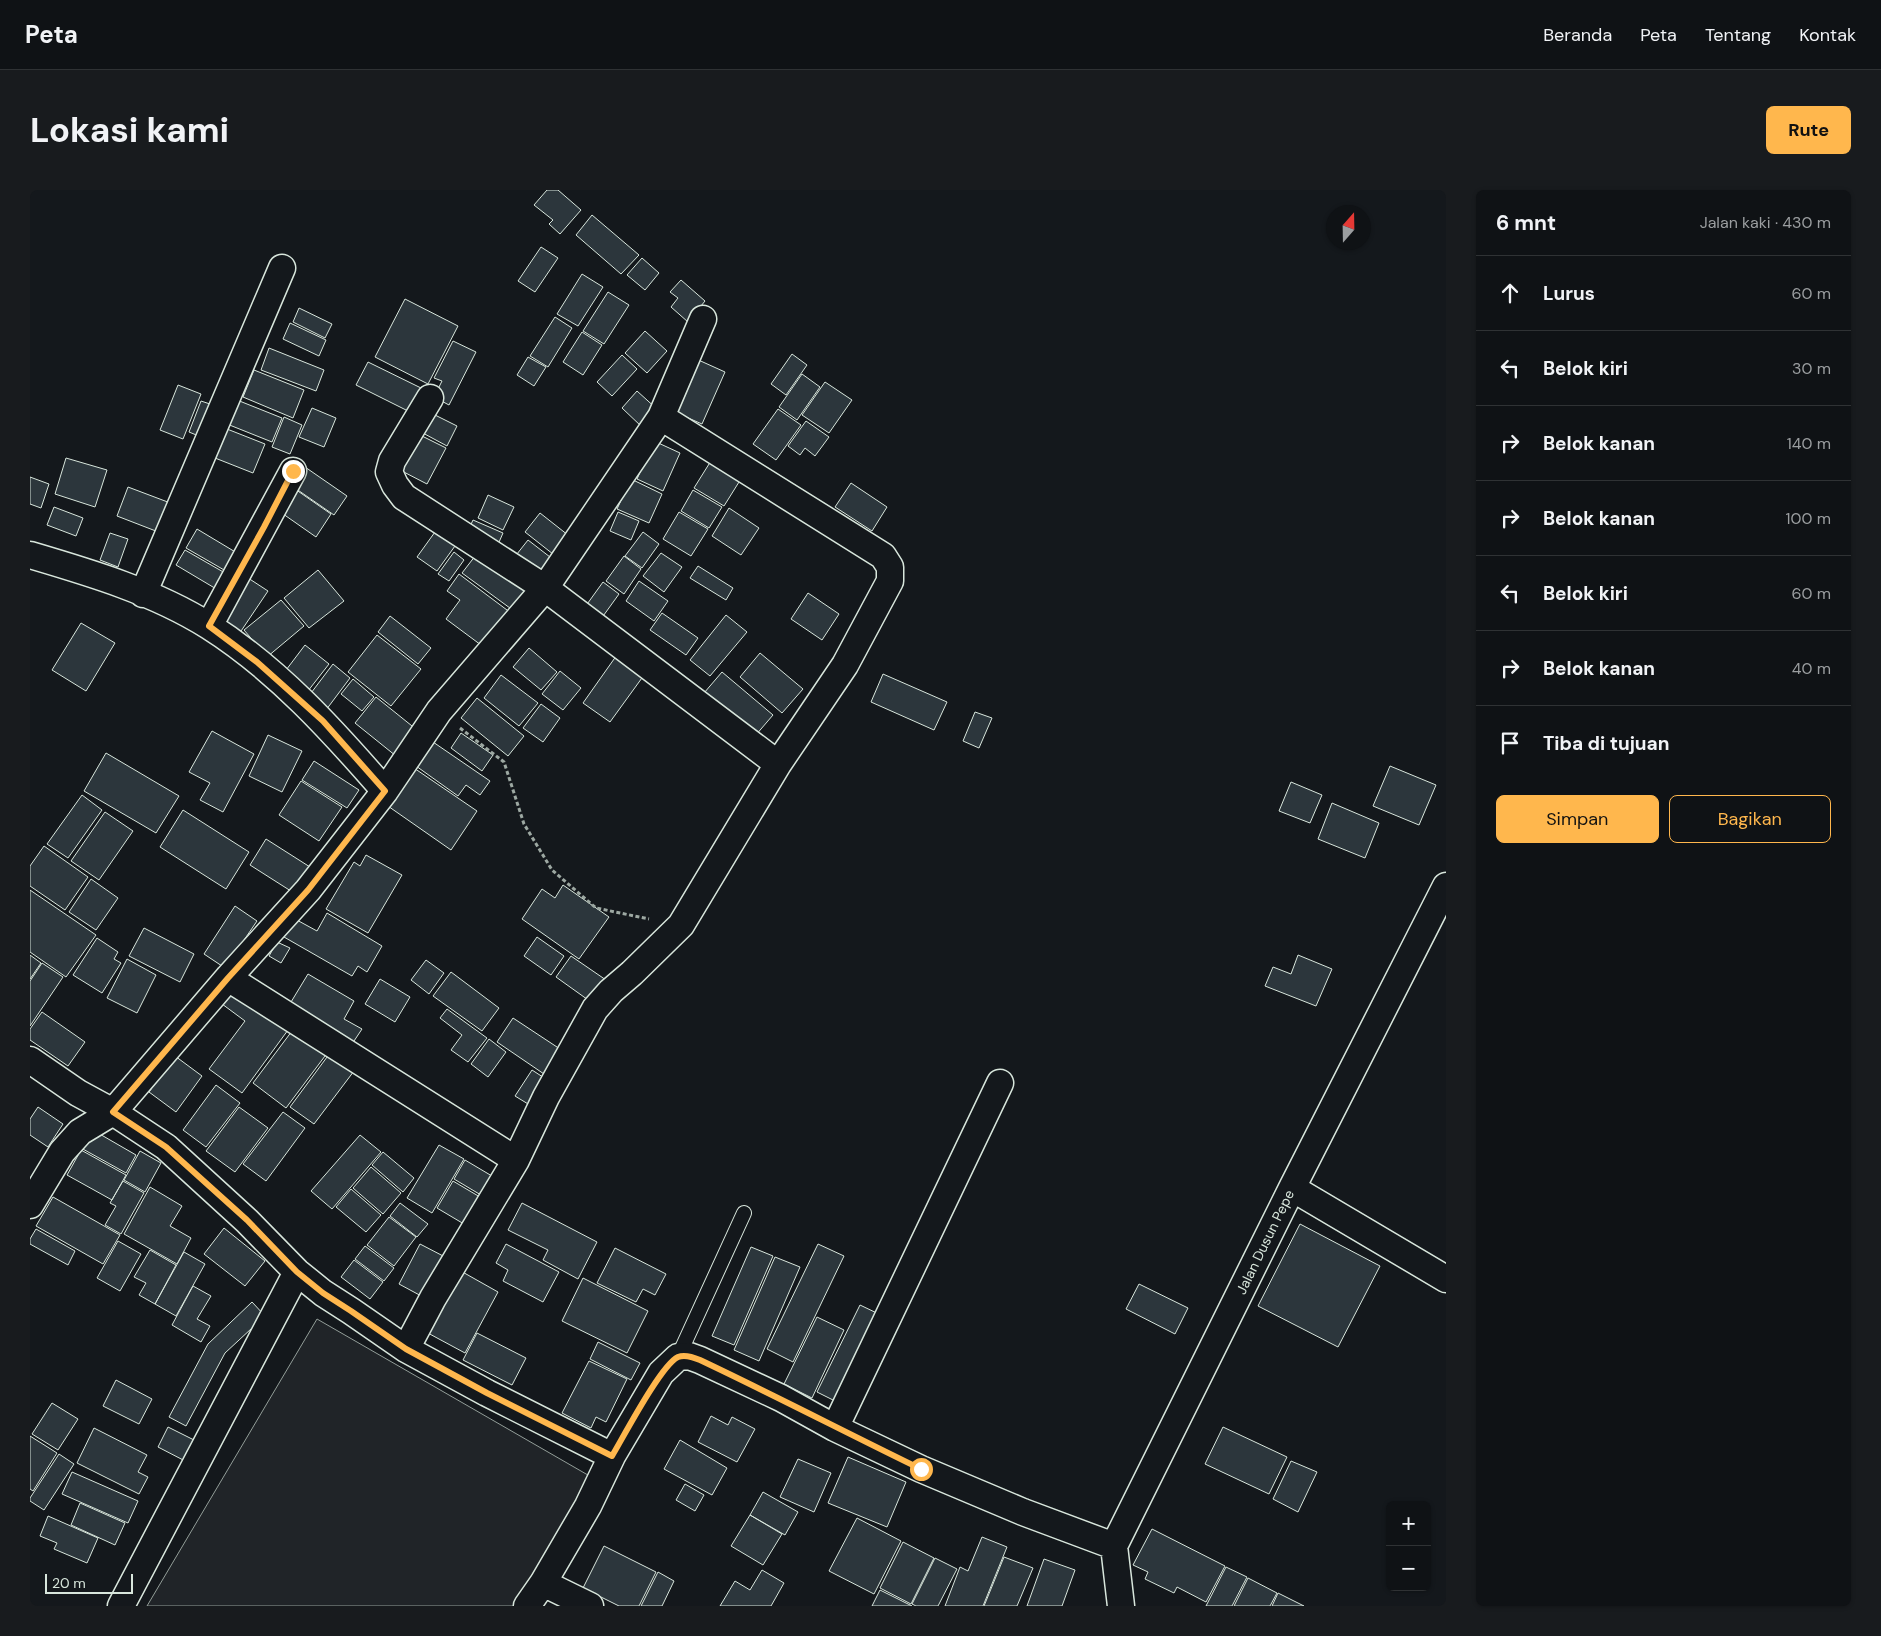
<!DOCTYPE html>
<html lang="id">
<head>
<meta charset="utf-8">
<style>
	:root { --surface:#0f1215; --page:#181b1e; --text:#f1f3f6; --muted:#9b9ea0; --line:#2f3234; --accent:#ffb74d }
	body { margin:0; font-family:"DM Sans",sans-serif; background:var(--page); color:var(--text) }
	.controls { position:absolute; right:15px; bottom:15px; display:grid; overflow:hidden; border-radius:8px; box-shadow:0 1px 4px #0004 }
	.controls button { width:45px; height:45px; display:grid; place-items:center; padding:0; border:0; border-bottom:1px solid var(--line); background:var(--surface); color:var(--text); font:25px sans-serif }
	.compass { position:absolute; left:1296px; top:15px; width:45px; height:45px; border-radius:50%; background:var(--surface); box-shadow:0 1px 4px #0004; rotate:20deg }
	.scale { position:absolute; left:15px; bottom:12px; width:88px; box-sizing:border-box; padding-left:5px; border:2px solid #d8e6dc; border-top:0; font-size:14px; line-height:18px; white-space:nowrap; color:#d8e6dc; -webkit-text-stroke:4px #14181c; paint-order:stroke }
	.stop { position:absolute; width:15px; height:15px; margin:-11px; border:4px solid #ffb74d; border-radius:50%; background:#fff }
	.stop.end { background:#ffb74d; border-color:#fff; box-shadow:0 1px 5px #0008 }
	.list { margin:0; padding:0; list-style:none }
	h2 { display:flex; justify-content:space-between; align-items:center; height:65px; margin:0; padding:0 20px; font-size:21px }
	h2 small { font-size:16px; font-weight:400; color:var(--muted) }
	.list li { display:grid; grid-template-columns:32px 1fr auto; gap:15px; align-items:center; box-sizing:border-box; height:75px; padding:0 20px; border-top:1px solid var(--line) }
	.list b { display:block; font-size:19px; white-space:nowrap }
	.list em { font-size:16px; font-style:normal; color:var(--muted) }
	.actions { display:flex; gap:10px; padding:15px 20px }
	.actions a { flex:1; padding:11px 0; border:1px solid var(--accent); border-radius:8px; text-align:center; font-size:18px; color:var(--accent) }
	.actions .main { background:var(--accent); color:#111 }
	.icon { flex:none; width:28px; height:28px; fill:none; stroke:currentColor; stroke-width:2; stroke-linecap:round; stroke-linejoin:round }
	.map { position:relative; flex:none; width:1416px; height:1416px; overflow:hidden; border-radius:8px }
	header { display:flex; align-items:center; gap:30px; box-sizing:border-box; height:70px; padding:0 25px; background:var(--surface); border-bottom:1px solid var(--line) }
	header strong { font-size:24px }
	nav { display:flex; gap:28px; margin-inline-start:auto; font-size:18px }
	.intro { display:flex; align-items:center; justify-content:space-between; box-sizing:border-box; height:120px; padding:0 30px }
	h1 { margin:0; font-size:35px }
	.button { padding:12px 22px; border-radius:8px; background:var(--accent); color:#111; font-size:18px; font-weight:700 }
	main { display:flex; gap:30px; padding:0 30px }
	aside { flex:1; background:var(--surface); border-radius:8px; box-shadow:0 1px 4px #0004 }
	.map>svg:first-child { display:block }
</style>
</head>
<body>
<header>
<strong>Peta</strong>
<nav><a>Beranda</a><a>Peta</a><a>Tentang</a><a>Kontak</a></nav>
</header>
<div class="intro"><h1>Lokasi kami</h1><a class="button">Rute</a></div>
<main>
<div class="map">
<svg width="1416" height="1416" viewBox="0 0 1416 1416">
	<rect width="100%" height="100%" fill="#14181c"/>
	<!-- green -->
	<path fill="#202428" stroke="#939e99" d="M 287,1129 L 570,1292 L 497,1416 L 117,1416 Z"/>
	<!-- building -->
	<path fill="#2c363c" stroke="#d8e6dc" d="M 517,0 L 528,0 L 551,20 L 530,44 L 519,34 L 523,30 L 504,15 Z
		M 562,25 L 609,65 L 591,84 L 546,45 Z
		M 511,57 L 528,68 L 505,102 L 488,91 Z
		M 612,68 L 629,83 L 615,100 L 597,85 Z
		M 552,84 L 573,97 L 548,136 L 527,124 Z
		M 651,90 L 675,111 L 658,132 L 641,117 L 648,108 L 640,102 Z
		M 578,102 L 599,115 L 574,154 L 553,141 Z
		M 375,109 L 428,136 L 398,194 L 345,167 Z
		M 269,118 L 302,134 L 295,148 L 263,132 Z
		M 525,127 L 542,138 L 518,177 L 500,166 Z
		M 260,133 L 296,150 L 289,166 L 253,149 Z
		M 615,141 L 637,161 L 617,183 L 595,163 Z
		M 552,142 L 572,155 L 553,185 L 533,172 Z
		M 423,151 L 446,162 L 419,215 L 404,207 L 412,191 L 404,188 Z
		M 239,158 L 294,180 L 286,201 L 231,180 Z
		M 762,164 L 777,175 L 756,205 L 741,194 Z
		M 592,165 L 607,179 L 582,206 L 567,192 Z
		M 498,167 L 516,177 L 504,196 L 487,185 Z
		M 664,168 L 695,182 L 672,234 L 640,220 Z
		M 338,172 L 391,198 L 380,222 L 326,195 Z
		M 224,180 L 274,200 L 263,228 L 213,207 Z
		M 772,184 L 790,197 L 767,230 L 749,217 Z
		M 795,192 L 822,210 L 799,243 L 772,225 Z
		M 148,195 L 171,204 L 153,249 L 130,240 Z
		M 607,201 L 628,220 L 612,237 L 592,218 Z
		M 202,208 L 252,228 L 242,252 L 192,232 Z
		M 171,211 L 189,217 L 176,249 L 159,242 Z
		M 282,218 L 306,228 L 294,257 L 269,247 Z
		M 748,219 L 771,235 L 746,270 L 723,254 Z
		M 401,223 L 427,236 L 417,256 L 391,242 Z
		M 254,227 L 272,235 L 260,264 L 242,257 Z
		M 776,231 L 799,247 L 785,266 L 775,258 L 770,265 L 758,256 Z
		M 197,239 L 235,254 L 223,283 L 185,268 Z
		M 386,243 L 416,258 L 397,294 L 368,279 Z
		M 624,251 L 650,263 L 633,301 L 607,289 Z
		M 684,266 L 714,284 L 694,316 L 664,298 Z
		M 36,268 L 77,280 L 65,317 L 25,304 Z
		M 275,277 L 317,306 L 304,325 L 262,296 Z
		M 0,287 L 19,294 L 11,318 L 0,314 Z
		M 601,289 L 632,304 L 619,333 L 587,319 Z
		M 821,293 L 857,317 L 842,341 L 805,317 Z
		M 98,297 L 143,314 L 131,343 L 87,326 Z
		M 262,297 L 301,324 L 286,347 L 246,319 Z
		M 663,300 L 692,317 L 679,338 L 651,321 Z
		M 458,305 L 484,317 L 473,340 L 448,328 Z
		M 24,317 L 53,328 L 46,346 L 17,335 Z
		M 699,318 L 729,338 L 711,365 L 682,346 Z
		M 588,322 L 609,331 L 601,350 L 580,341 Z
		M 649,322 L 678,339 L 661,366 L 633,349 Z
		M 510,323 L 543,349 L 528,368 L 495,342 Z
		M 443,330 L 473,343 L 466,359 L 436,345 Z
		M 410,335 L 430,349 L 407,381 L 387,367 Z
		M 167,339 L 212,366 L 201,384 L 156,358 Z
		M 613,342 L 629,354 L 612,378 L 595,366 Z
		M 80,343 L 98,349 L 88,377 L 70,370 Z
		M 498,350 L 529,374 L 514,393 L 483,369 Z
		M 155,360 L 202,387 L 193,403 L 146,375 Z
		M 449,361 L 500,400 L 484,421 L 432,383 Z
		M 424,362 L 434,370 L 419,391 L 408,384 Z
		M 631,363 L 652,377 L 634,402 L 613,386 Z
		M 594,366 L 611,379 L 594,404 L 576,391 Z
		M 668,376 L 703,398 L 696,410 L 660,388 Z
		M 288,380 L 314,411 L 279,438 L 254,408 Z
		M 429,384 L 481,423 L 455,458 L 416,429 L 430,410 L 417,401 Z
		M 215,386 L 238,401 L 205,450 L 182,435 Z
		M 609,391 L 638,411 L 624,431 L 596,411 Z
		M 573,392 L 589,404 L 571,429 L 555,417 Z
		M 778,403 L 809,424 L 792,450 L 761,429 Z
		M 251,410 L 274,436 L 237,467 L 214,440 Z
		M 632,423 L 668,448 L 656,465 L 620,440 Z
		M 696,425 L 717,442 L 680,486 L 660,470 Z
		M 360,426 L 401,458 L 388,474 L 348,442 Z
		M 51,433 L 85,453 L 56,501 L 22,480 Z
		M 347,445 L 391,479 L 361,516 L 318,482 Z
		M 275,455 L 299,474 L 274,506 L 250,488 Z
		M 499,458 L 527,482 L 511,500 L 483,477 Z
		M 589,462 L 617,481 L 580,532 L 553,513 Z
		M 730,463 L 773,499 L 752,523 L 710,487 Z
		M 303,474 L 320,488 L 293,524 L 275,511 Z
		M 530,481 L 551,498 L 533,520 L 512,504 Z
		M 692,482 L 743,525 L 725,546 L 674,503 Z
		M 853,484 L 917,512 L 904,540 L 841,512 Z
		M 471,485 L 508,513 L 489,536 L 454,508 Z
		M 323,489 L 344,507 L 332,521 L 311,504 Z
		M 346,507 L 387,540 L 366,566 L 325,533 Z
		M 447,508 L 494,546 L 478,566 L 431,528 Z
		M 511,514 L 530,528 L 513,552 L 493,538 Z
		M 945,522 L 962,528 L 949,558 L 933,551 Z
		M 182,541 L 224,564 L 193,622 L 170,610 L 180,593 L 159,582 Z
		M 431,543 L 463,565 L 452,581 L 421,558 Z
		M 238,545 L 272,561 L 252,602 L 219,586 Z
		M 403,552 L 460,591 L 450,605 L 436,595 L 428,606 L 386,576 Z
		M 76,563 L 149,606 L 126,643 L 54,601 Z
		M 284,571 L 329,600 L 317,618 L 272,590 Z
		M 381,576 L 447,621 L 421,660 L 355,614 Z
		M 1360,576 L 1406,595 L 1389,635 L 1343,616 Z
		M 271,591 L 312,617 L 289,651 L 249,625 Z
		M 1261,592 L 1292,605 L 1280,633 L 1249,621 Z
		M 52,605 L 72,620 L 38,668 L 17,654 Z
		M 1302,613 L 1349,633 L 1335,668 L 1288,649 Z
		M 153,620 L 219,662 L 196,699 L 130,657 Z
		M 75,622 L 103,641 L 69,690 L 41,671 Z
		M 236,649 L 280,677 L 264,703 L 220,675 Z
		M 14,656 L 58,687 L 35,720 L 0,696 L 0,676 Z
		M 336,665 L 372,685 L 338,743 L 296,719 L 324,672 L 330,676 Z
		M 61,689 L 88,708 L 66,740 L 39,722 Z
		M 533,695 L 579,727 L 549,769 L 492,729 L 512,699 L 525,708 Z
		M 0,700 L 66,745 L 36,787 L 0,762 Z
		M 205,716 L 227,731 L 195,778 L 174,764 Z
		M 297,723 L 352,756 L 337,782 L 328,776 L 322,786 L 254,747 L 265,729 L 287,741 Z
		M 114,738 L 164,764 L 150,792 L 99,766 Z
		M 507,747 L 534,766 L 521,785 L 494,766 Z
		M 67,748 L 88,762 L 84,769 L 91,773 L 72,803 L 43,785 Z
		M 247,752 L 260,758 L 251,773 L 239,766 Z
		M 0,765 L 11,773 L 0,789 Z
		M 1268,765 L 1302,779 L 1286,816 L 1235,796 L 1243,777 L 1261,784 Z
		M 541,766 L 576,790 L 561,812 L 526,787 Z
		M 97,769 L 126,785 L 107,823 L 77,808 Z
		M 396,770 L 414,783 L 399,804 L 381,790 Z
		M 12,773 L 33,787 L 0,836 L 0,791 Z
		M 421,782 L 469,818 L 452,841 L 403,806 Z
		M 278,784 L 324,811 L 314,829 L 332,839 L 322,854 L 258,817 Z
		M 350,789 L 380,807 L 365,832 L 335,814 Z
		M 199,796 L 258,840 L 212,903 L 179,879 L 215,831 L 188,811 Z
		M 417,819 L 457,848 L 438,872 L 421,860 L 432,845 L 410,828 Z
		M 12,822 L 55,852 L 38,876 L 0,850 L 0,839 Z
		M 483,828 L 530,859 L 514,884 L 467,852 Z
		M 265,837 L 298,862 L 256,918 L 223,893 Z
		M 459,849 L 476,862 L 458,887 L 441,874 Z
		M 300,863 L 324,881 L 284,934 L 260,917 Z
		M 145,866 L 172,886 L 146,922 L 119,902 Z
		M 502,880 L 519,891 L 503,917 L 485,906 Z
		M 186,895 L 210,913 L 176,957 L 153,940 Z
		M 8,917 L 33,934 L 18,957 L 0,945 L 0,929 Z
		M 209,917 L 238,938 L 205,982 L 176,961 Z
		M 253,922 L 275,938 L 236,991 L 213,974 Z
		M 61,939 L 106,965 L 96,983 L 51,958 Z
		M 330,945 L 351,962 L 302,1019 L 281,1001 Z
		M 409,955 L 434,969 L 402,1023 L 377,1008 Z
		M 51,960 L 96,985 L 82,1010 L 37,985 Z
		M 110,961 L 131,973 L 115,1002 L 94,990 Z
		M 353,962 L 384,988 L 373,1002 L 342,975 Z
		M 435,970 L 467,989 L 456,1008 L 424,989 Z
		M 341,977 L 371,1003 L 353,1024 L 323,998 Z
		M 93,991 L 114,1003 L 91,1044 L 75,1035 L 86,1016 L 80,1013 Z
		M 423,991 L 455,1010 L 439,1037 L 407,1018 Z
		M 120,997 L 152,1016 L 140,1036 L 161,1048 L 147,1074 L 94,1044 Z
		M 321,999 L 351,1025 L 336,1042 L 306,1017 Z
		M 23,1007 L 90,1045 L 73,1074 L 6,1036 Z
		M 370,1013 L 398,1034 L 387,1047 L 360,1026 Z
		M 492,1013 L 567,1052 L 548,1089 L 513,1070 L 518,1060 L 478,1040 Z
		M 359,1027 L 386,1047 L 364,1076 L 337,1055 Z
		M 1270,1034 L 1350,1076 L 1308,1157 L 1228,1116 Z
		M 194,1038 L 235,1071 L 215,1096 L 174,1064 Z
		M 6,1039 L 45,1061 L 38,1075 L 0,1054 L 0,1049 Z
		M 88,1051 L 111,1064 L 90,1101 L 67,1088 Z
		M 390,1054 L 417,1068 L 395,1108 L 369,1094 Z
		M 476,1054 L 529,1082 L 513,1112 L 473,1091 L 478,1080 L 466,1073 Z
		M 788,1054 L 814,1066 L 763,1172 L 737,1159 Z
		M 335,1056 L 364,1078 L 354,1091 L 325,1069 Z
		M 721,1057 L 743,1066 L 704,1155 L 682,1146 Z
		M 585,1058 L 636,1084 L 625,1105 L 613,1099 L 606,1112 L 567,1093 Z
		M 120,1060 L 146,1075 L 125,1114 L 109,1105 L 116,1093 L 104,1087 Z
		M 154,1062 L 175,1074 L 146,1126 L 125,1114 Z
		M 745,1067 L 770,1077 L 729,1171 L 704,1160 Z
		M 324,1070 L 353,1092 L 340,1109 L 311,1087 Z
		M 429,1080 L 468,1102 L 435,1163 L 396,1142 Z
		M 553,1088 L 618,1121 L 597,1163 L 532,1131 Z
		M 1109,1094 L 1158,1118 L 1145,1144 L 1096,1119 Z
		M 163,1096 L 181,1106 L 167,1129 L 180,1136 L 171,1152 L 142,1135 Z
		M 222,1112 L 235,1126 L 195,1163 L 156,1236 L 139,1227 L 178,1154 Z
		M 830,1115 L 853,1126 L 809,1213 L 787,1202 Z
		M 787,1127 L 814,1140 L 782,1208 L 754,1194 Z
		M 447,1143 L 496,1168 L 482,1195 L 433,1170 Z
		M 568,1152 L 610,1173 L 601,1190 L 560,1169 Z
		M 559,1171 L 597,1189 L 576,1232 L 566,1227 L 561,1238 L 532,1223 Z
		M 86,1190 L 122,1209 L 109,1234 L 73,1216 Z
		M 22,1213 L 48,1229 L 28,1260 L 2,1244 Z
		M 681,1226 L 698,1235 L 702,1227 L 725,1239 L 707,1272 L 668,1252 Z
		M 138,1237 L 168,1252 L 157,1272 L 128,1257 Z
		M 1193,1237 L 1257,1267 L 1239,1304 L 1175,1274 Z
		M 64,1238 L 117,1265 L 108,1282 L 118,1287 L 109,1304 L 47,1273 Z
		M 0,1246 L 27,1263 L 3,1301 L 0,1299 Z
		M 650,1250 L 697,1278 L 682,1305 L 634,1279 Z
		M 29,1264 L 44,1274 L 14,1320 L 0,1311 L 0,1308 Z
		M 818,1267 L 876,1292 L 857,1337 L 798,1313 Z
		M 768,1269 L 801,1283 L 784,1322 L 750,1307 Z
		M 1261,1271 L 1287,1282 L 1268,1322 L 1243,1309 Z
		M 42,1282 L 108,1311 L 98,1333 L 32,1304 Z
		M 655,1294 L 674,1305 L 665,1321 L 646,1310 Z
		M 733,1302 L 768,1322 L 755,1345 L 720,1325 Z
		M 50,1313 L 95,1333 L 85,1355 L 41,1335 Z
		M 720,1325 L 752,1344 L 733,1375 L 701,1356 Z
		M 18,1326 L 68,1348 L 57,1373 L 24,1359 L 27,1353 L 10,1346 Z
		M 827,1328 L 871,1351 L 844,1404 L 799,1381 Z
		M 1122,1339 L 1195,1376 L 1176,1412 L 1147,1397 L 1144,1403 L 1115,1389 L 1118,1382 L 1103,1375 Z
		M 952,1347 L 977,1357 L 953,1416 L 915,1416 L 930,1377 L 938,1381 Z
		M 873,1352 L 904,1368 L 881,1414 L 850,1398 Z
		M 574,1356 L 626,1382 L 609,1416 L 589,1416 L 553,1398 Z
		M 974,1367 L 1003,1378 L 987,1416 L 954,1416 Z
		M 905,1368 L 927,1379 L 908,1416 L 886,1416 L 882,1414 Z
		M 1014,1369 L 1045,1380 L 1032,1416 L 997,1416 Z
		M 1196,1377 L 1217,1387 L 1202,1416 L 1176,1416 Z
		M 732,1380 L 754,1393 L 741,1416 L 690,1416 L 705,1391 L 720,1400 Z
		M 628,1382 L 644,1391 L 632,1416 L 611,1416 Z
		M 1218,1388 L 1247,1403 L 1240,1416 L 1204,1416 Z
		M 850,1400 L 882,1416 L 842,1416 Z
		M 1248,1403 L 1274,1416 L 1242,1416 Z"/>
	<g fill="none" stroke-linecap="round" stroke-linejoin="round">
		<!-- service casing -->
		<g stroke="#d8e6dc" stroke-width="16">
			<path id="service" d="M 648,1167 L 714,1023"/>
		</g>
		<!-- minor casing -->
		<g stroke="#d8e6dc" stroke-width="29">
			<path id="minor" d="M 400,208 L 362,271 L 359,282 L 365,295 L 374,307 L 515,398 L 748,574
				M 0,365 C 61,383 125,402 179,436 C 247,479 303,541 355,601
				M 113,404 L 252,78
				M 179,436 L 263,281
				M 198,788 L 486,970
				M 0,870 L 48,903 L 83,922 L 136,957 L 217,1031 L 267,1082 L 293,1103 L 321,1121 L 376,1159 L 457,1203 L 582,1266
				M 1262,998 L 1416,1089
				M 0,1015 L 32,962 L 50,942 L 83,922 L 198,788 L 278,700 L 355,601 L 409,521 L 515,398 L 631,227 L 673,129
				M 376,1159 L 403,1108 L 486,970 L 516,907 L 565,819 L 581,801 L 602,783 L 651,735 L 748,574 L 815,475 L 860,391 L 860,377 L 853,366 L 631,227
				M 805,1238 L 970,893
				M 513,1393 L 560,1416
				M 91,1416 L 267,1082
				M 497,1416 L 513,1393 L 558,1316 L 582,1266 L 631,1183 L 648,1167 L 659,1166 L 670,1170 L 751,1208 L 805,1238 L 891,1279 L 993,1322 L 1084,1356
				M 1091,1416 L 1084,1356 L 1262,998 L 1416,696"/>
		</g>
		<!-- path -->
		<path stroke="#9da8a2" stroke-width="3" stroke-dasharray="4 2.5" stroke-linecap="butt" d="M 430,538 L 474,572 L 494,634 L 522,680 L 566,718 L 619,729"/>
		<!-- service -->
		<use href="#service" stroke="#14181c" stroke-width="14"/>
		<!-- minor -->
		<use href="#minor" stroke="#14181c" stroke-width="26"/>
	</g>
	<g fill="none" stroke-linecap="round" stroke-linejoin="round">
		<!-- route -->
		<path stroke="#ffb74d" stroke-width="6" d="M 263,281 L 234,337 L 179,436 L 227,472 L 293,531 L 355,601 L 278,700 L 198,788 L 83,922 L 136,957 L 217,1030 L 267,1082 L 293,1103 L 321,1121 L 376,1159 L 457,1203 L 582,1266 C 594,1246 631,1175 648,1167 C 655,1164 663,1167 670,1170 C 744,1205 817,1243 891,1279"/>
	</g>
	<g text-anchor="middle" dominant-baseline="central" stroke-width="4" stroke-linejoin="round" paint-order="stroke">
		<!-- street labels -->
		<g font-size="14" fill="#d8e6dc" stroke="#14181c">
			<text transform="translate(1235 1052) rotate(-64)">Jalan Dusun Pepe</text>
		</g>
	</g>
</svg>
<div class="controls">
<button>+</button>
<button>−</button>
</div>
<svg class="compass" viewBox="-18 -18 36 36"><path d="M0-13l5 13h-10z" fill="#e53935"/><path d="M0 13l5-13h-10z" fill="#9b9ea0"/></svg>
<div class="scale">20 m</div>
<div class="stop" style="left:891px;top:1279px"></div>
<div class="stop end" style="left:263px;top:281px"></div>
</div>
<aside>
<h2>6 mnt<small>Jalan kaki · 430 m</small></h2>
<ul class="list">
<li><svg class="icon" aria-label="ahead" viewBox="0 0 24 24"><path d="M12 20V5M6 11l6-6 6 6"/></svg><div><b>Lurus</b></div><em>60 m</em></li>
<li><svg class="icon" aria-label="left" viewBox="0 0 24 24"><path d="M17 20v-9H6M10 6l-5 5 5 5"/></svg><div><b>Belok kiri</b></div><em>30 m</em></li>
<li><svg class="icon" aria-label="right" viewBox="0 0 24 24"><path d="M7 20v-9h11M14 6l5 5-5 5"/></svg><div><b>Belok kanan</b></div><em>140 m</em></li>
<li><svg class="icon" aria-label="right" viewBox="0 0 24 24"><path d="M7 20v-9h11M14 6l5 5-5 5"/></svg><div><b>Belok kanan</b></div><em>100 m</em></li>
<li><svg class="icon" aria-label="left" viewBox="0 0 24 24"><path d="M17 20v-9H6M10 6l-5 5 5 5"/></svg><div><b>Belok kiri</b></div><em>60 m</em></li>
<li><svg class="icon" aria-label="right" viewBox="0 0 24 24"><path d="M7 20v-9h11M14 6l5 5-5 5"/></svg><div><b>Belok kanan</b></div><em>40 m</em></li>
<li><svg class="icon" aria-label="arrive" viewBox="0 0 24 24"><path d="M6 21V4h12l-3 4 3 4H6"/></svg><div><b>Tiba di tujuan</b></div></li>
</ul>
<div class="actions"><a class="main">Simpan</a><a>Bagikan</a></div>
</aside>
</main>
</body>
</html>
